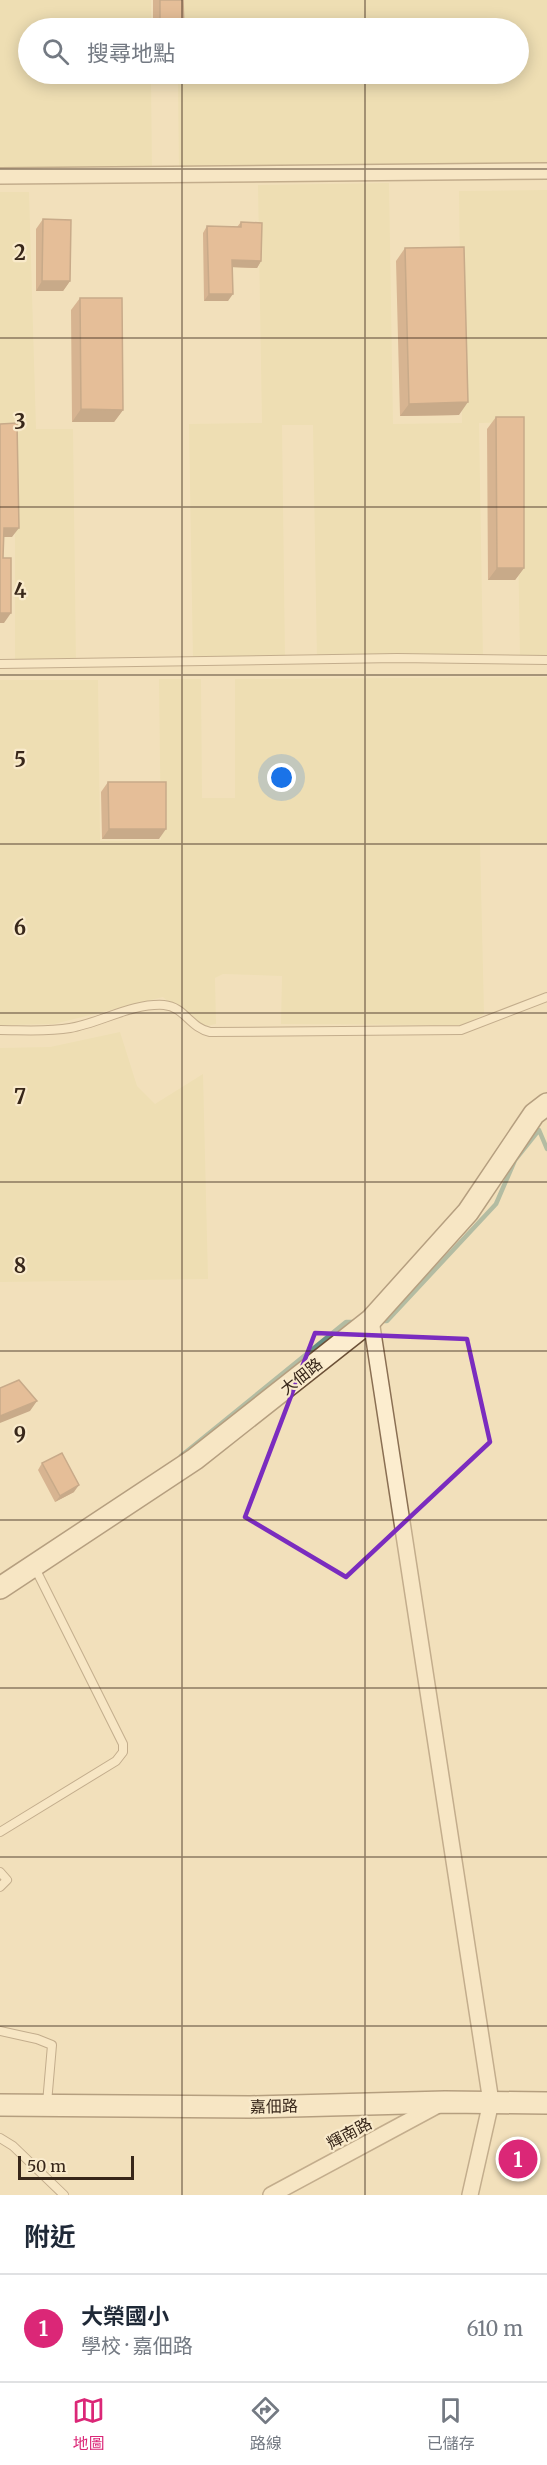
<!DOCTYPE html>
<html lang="zh-TW">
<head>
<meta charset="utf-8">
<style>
	:root { --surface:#fff; --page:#f2f2f3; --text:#1f2937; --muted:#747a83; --line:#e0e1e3; --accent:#db2777 }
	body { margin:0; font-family:Merriweather,"Noto Sans TC",serif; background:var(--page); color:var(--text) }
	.scale { position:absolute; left:18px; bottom:15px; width:116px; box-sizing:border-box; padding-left:6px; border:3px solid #38271a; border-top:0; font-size:16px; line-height:21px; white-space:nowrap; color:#38271a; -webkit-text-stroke:4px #f9eacb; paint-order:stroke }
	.you { position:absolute; left:282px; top:778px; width:21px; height:21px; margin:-15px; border:4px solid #fff; border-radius:50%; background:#1a73e8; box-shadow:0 0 0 9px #1a73e833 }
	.badge { display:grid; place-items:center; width:39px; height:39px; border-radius:50%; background:var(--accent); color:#fff; font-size:20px; font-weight:700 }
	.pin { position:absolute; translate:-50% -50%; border:3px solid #fff; box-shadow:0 2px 6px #0006 }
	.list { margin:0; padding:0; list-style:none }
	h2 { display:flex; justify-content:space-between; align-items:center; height:78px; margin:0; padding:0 24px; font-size:26px }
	h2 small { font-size:20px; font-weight:400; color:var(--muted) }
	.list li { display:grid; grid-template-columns:39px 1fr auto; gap:18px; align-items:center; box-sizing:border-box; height:108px; padding:0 24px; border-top:2px solid var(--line) }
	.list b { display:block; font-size:22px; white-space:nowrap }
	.list p { margin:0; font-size:20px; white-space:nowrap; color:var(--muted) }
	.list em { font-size:20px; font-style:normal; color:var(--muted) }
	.icon { flex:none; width:33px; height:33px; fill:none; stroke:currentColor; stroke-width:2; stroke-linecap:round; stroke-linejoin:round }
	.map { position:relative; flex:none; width:547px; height:2195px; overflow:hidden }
	.search { position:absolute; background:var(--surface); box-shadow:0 3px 15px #0003; left:18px; right:18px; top:18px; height:66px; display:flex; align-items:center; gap:15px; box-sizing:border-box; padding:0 21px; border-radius:33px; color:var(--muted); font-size:22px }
	.sheet { height:186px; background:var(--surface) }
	nav { display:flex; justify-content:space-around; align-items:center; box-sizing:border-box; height:84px; border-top:2px solid var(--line); background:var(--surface); font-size:16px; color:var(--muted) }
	nav a { display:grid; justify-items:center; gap:3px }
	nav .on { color:var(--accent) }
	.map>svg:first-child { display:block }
</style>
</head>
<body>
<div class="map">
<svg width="547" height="2195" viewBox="0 0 547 2195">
	<rect width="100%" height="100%" fill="#f2e0bb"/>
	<!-- farmland -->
	<path fill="#e8dca8" d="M 0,0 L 151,0 L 151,28 L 28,28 L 28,74 L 151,74 L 152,176 L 0,177 Z
		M 178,0 L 547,0 L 547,174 L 179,176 L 178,74 L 518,74 L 518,28 L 178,28 Z
		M 389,183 L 393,424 L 462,423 L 459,191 L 547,190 L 547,657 L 520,657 L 516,422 L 479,423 L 483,660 L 317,662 L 313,425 L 282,425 L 285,660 L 193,662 L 189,424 L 262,423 L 258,185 Z
		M 0,192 L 29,192 L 36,429 L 73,429 L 76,664 L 15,667 L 15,428 L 0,426 Z
		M 547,677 L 547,843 L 480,843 L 484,1014 L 465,1025 L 281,1024 L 282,976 L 223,974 L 215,978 L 216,1024 L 197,1028 L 163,997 L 54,1024 L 0,1025 L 0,680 L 98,680 L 100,841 L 161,840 L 159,679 L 201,679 L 202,798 L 235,798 L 235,679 Z
		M 120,1032 L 137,1086 L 155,1104 L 203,1074 L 208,1279 L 0,1282 L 0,1048 L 50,1047 Z"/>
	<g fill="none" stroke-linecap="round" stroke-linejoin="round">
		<!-- stream -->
		<path stroke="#679084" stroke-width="4.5" d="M 379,1321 L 387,1321 L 496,1204 L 515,1160 L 539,1130 L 547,1149
			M 181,1456 L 346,1322 L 356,1322"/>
		<!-- lane casing -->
		<g stroke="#8a6f53" stroke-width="10">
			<path id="lane" d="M 0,664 L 397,658 L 547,660
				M 0,1030 C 22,1030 48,1032 70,1028 C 100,1023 132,1003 164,1005 C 185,1007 190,1028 210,1032 L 461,1030 L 547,997
				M 0,1832 L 116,1761 L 123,1752 L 123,1744 L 35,1568
				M 0,1872 L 7,1880 L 0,1887
				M 0,2031 L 37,2039 L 52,2045 L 47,2103
				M 0,2138 L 13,2146 L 64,2195"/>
		</g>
		<!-- street casing -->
		<g stroke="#8a6f53" stroke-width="18">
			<path id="street" d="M 0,176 L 547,171
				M 371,1320 L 491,2102 L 470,2195
				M 271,2195 L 442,2103"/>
		</g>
		<!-- secondary casing -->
		<g stroke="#6c5037" stroke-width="24">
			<path id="secondary" d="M 0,1588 L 195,1459 L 371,1320 L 468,1212 L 534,1114 L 547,1104
				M 0,2105 L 250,2107 L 445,2102 L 547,2103"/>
		</g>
		<!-- lane -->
		<use href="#lane" stroke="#fcedcf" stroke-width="8"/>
		<!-- street -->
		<use href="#street" stroke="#fcedcf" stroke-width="15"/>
		<!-- secondary -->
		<use href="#secondary" stroke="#fcedcf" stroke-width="21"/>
	</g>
	<!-- wall -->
	<path fill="#b67f5e" d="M 153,0 L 183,0 L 184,28 L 153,28 Z
		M 43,219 L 70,281 L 63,291 L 36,291 L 36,229 Z
		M 241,222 L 261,261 L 257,268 L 233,267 L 228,301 L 204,301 L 203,233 L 207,226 L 237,227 Z
		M 405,248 L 459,415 L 400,416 L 396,261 Z
		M 80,298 L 123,410 L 114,422 L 72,422 L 71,310 Z
		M 496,417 L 524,568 L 515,580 L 488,580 L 487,429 Z
		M 108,782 L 159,839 L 102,839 L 101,792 Z
		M 42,1463 L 74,1492 L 55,1502 L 38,1470 Z"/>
	<!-- shaded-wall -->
	<path fill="#94684c" d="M 232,260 L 261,261 L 257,268 L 228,267 Z
		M 42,281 L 70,281 L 63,291 L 36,291 Z
		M 209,294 L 233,294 L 228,301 L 204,301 Z
		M 468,402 L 459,415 L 400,416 L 409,404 Z
		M 81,409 L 123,410 L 114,422 L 72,422 Z
		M 4,528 L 19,528 L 12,537 L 0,537 Z
		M 497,568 L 524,568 L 515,580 L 488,580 Z
		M 0,613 L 11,613 L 4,623 L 0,623 Z
		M 109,829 L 166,829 L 159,839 L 102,839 Z
		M 37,1401 L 30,1411 L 0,1423 L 0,1416 Z
		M 79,1485 L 74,1492 L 55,1502 L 60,1496 Z"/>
	<!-- building -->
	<path fill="#d4946d" stroke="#94684c" stroke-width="1.5" d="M 160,0 L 183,0 L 184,28 L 160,28 Z
		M 43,219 L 71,220 L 70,281 L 42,281 Z
		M 241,222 L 262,223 L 261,261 L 232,260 L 233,294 L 209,294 L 207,226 L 241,227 Z
		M 464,247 L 468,402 L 409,404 L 405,248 Z
		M 80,298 L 122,298 L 123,410 L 81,409 Z
		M 496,417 L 524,417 L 524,568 L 497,568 Z
		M 17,423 L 19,528 L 4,528 L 3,558 L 11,558 L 11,613 L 0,613 L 0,424 Z
		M 108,782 L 166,782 L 166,829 L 109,829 Z
		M 19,1380 L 37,1401 L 0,1416 L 0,1388 Z
		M 62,1453 L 79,1485 L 60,1496 L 42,1463 Z"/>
	<!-- marked area -->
	<path d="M0 0H547V2195H0ZM 315,1333 L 467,1339 L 490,1442 L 346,1577 L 245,1517 Z" fill="#f2e0bb" fill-opacity=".55" fill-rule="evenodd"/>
	<path fill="none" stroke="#7b2cbf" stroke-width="4.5" stroke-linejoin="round" d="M 315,1333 L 467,1339 L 490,1442 L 346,1577 L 245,1517 Z"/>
	<!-- grid -->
	<path fill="none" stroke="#38271a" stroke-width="1.5" stroke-opacity="0.55" d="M 182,0 L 182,28M 365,0 L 365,28M 182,74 L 182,2195M 365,74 L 365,2195M 0,169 L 547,169M 0,338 L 547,338M 0,507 L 547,507M 0,675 L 547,675M 0,844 L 547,844M 0,1013 L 547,1013M 0,1182 L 547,1182M 0,1351 L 547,1351M 0,1520 L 547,1520M 0,1688 L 547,1688M 0,1857 L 547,1857M 0,2026 L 547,2026"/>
	<g text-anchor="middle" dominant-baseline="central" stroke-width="4.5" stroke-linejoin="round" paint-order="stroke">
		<!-- street labels -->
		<g font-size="16" fill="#38271a" stroke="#f9eacb">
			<text transform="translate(301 1376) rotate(-38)">大佃路</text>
			<text transform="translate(274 2106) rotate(-1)">嘉佃路</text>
			<text transform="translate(349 2133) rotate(-28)">輝南路</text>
		</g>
	</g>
	<g font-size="20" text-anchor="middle" font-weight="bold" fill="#38271a" stroke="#f9eacb" stroke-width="4.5" stroke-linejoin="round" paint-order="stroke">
		<text x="20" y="260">2</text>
		<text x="20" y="429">3</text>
		<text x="20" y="598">4</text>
		<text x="20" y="767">5</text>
		<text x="20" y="935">6</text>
		<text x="20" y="1104">7</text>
		<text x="20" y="1273">8</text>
		<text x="20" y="1442">9</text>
	</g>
</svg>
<div class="scale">50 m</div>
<div class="you"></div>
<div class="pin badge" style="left:518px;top:2159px">1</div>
<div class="search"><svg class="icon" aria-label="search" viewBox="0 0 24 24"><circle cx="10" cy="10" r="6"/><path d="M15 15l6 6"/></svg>搜尋地點</div>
</div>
<section class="sheet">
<h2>附近<small></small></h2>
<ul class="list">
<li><span class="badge">1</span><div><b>大榮國小</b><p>學校 · 嘉佃路</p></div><em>610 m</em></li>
</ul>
</section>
<nav>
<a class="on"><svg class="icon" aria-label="map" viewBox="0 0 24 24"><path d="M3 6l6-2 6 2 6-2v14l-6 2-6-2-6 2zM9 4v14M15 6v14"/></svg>地圖</a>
<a><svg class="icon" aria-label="directions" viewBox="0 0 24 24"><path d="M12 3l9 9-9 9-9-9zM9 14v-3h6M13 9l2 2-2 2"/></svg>路線</a>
<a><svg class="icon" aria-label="saved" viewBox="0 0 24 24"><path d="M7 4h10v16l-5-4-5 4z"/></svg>已儲存</a>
</nav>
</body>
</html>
